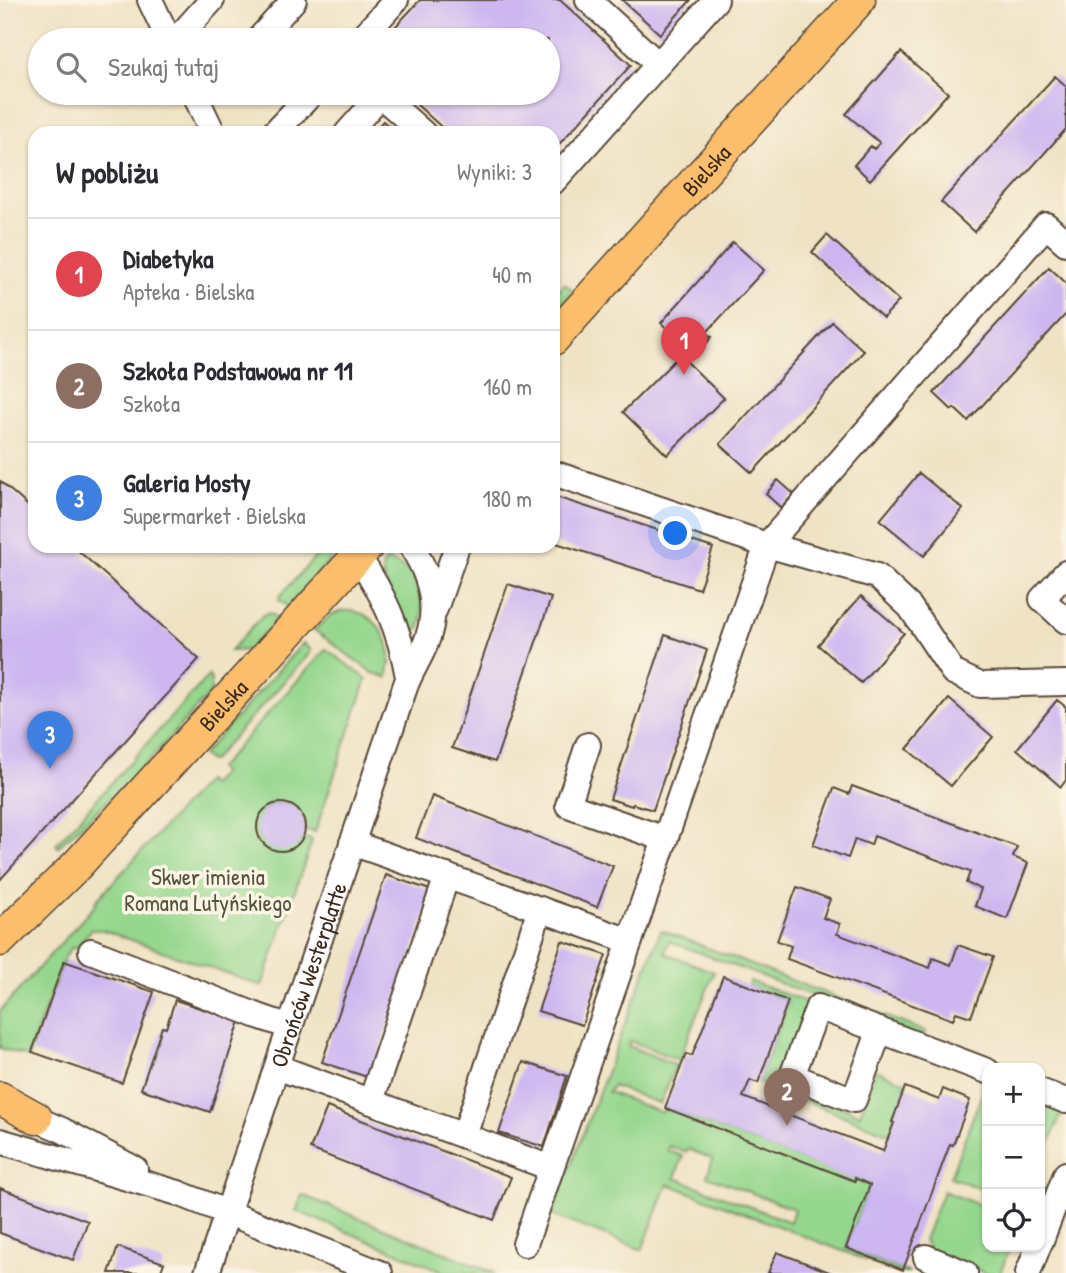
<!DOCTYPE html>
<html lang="pl">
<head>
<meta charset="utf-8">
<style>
	:root { --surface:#fff; --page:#f7f7f7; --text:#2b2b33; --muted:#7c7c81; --line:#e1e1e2; --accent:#c8321e }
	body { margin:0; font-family:"Patrick Hand",sans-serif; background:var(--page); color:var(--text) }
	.controls { position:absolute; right:21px; bottom:21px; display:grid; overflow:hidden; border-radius:14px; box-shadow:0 2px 5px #0004 }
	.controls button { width:63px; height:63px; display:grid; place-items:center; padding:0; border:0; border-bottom:2px solid var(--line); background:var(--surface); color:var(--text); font:35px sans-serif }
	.you { position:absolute; left:676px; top:534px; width:24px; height:24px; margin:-18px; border:5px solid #fff; border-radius:50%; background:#1a73e8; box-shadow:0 0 0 10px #1a73e833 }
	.badge { display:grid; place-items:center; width:46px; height:46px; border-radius:50%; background:var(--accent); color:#fff; font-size:23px; font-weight:700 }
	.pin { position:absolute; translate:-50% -58px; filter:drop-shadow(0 2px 4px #0008) }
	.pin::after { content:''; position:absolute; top:37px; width:24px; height:21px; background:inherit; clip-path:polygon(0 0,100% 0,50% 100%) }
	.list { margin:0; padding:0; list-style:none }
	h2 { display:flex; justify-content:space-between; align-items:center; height:91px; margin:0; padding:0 28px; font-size:30px }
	h2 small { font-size:23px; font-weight:400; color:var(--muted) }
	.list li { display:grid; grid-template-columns:46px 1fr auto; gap:21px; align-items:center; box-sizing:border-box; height:112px; padding:0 28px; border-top:2px solid var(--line) }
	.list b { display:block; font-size:26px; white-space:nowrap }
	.list p { margin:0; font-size:23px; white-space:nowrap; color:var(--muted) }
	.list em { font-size:23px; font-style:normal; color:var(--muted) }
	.icon { flex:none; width:38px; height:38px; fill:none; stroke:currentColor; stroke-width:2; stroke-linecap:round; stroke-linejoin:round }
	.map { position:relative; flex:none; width:1066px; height:1273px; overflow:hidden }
	.search { position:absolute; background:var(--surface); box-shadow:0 2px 5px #0004; left:28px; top:28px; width:532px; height:77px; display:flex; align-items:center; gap:18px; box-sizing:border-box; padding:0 24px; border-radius:38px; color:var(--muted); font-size:26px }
	.panel { position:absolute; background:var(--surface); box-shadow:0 2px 5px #0004; left:28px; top:126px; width:532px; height:427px; border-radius:21px }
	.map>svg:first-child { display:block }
</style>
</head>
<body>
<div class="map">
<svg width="1066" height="1273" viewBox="0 0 1066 1273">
	<rect width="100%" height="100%" fill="#fcf5e5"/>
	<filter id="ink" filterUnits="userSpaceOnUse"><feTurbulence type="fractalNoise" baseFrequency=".0143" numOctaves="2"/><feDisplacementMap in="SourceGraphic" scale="14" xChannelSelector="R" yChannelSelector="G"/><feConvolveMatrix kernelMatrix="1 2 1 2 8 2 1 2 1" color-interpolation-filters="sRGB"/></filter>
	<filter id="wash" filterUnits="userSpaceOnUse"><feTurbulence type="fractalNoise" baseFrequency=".00686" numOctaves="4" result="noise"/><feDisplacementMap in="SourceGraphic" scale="28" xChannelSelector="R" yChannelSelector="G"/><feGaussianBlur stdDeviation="1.57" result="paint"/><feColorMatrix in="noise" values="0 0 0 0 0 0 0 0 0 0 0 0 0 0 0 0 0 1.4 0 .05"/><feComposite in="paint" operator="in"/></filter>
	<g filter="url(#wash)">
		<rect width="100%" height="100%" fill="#f0e3c5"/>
		<!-- green -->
		<path fill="#96d78e" stroke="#688056" stroke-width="2" fill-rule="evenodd" d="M 565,283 L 573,290 L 553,313 L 553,296 Z
			M 325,546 L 337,546 L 336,553 L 288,607 L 279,600 L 280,596 Z
			M 386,560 C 396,563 403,566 410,573 C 420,584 425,612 420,626 C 418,630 415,632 412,634 L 408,632 L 384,580 L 382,568 Z
			M 342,611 C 369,608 388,631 390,656 C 391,663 388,671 387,678 L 373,673 L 314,630 L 331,615 Z
			M 270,613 L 277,618 L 276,620 L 248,650 L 230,651 L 263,615 Z
			M 303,643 L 311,650 L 310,653 L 212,761 L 210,761 L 202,755 Z
			M 326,649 L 367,679 L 315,832 L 305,830 C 305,803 271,792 260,817 C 248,844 284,863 302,838 L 311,839 L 312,841 L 262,986 L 103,930 L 91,930 L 75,949 L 72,947 L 64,958 L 28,1057 L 0,1048 L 0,1011 L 96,904 L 95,902 L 206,781 L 211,785 L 222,773 L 218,769 Z
			M 209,675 L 211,680 L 211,692 L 124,788 L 122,787 L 58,847 L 56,844 Z
			M 661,930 L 926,1032 L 924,1038 L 669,941 L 665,953 L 714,972 L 679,1060 L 630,1041 L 628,1046 L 676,1065 L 660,1104 L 613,1086 L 608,1092 L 662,1113 L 665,1108 L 855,1180 L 855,1178 L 870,1185 L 846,1248 L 910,1273 L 900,1273 L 668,1184 L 642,1250 L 552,1215 ZM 669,1146 L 686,1152 L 688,1149 L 713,1159 L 707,1176 L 794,1209 L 790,1222 L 675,1178 L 683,1156 L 668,1151 Z
			M 750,981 L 809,1003 L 779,1083 L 860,1114 L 876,1070 L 907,1083 L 892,1121 L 894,1123 L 890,1134 L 758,1083 L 788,1001 L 749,986 Z
			M 947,1040 L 1022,1068 L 1000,1068 L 944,1047 Z
			M 986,1083 L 987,1083 L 987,1191 L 950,1177 Z
			M 1040,1098 L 1063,1109 L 1040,1168 Z
			M 943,1191 L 987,1208 L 987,1247 L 1010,1247 L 1000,1273 L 986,1273 L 929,1251 L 924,1240 Z
			M 302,1195 L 495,1273 L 447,1273 L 296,1211 Z"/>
		<g id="blocks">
			<!-- building -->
			<path fill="#ceb7f1" d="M 420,0 L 560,0 L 631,65 L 553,151 L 553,133 L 448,133 L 404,93 L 548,93 L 548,40 L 383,40 Z
				M 622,0 L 691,0 L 660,34 Z
				M 901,52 L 948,93 L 870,180 L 854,165 L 871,146 L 874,149 L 880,143 L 846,114 Z
				M 1055,76 L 1066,86 L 1066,129 L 974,232 L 941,202 Z
				M 383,121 L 396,133 L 372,133 Z
				M 827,235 L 899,301 L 883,318 L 812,252 Z
				M 733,242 L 764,270 L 706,333 L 712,337 L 696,355 L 661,323 Z
				M 1049,267 L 1066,283 L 1066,314 L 968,421 L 954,408 L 952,410 L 934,393 Z
				M 832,322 L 864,351 L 752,473 L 720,444 Z
				M 680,355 L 724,398 L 667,455 L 623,412 Z
				M 919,473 L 963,509 L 924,556 L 880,520 Z
				M 778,480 L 794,494 L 781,508 L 766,494 Z
				M 0,481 L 35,512 L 35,546 L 73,546 L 199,659 L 0,880 Z
				M 553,496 L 713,548 L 699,589 L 553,542 Z
				M 508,584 L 551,598 L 495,762 L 452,748 Z
				M 861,596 L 904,633 L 861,683 L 818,645 Z
				M 665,635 L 707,650 L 653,810 L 633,804 L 632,806 L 610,799 Z
				M 949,699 L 993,737 L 951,786 L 907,749 Z
				M 1057,700 L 1066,707 L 1066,780 L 1061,787 L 1017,749 Z
				M 852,786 L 1017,847 L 1013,857 L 1028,863 L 1007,919 L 975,906 L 981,889 L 966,883 L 970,872 L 874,836 L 871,845 L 855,839 L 848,858 L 813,845 L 834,788 L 849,794 Z
				M 432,796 L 613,866 L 597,907 L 416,838 Z
				M257 827a24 24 0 1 1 48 0a24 24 0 1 1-48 0Z
				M 386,875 L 433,891 L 370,1078 L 322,1062 Z
				M 797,887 L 830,899 L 823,918 L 840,924 L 837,934 L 930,968 L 933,958 L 951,965 L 958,945 L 993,957 L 971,1017 L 956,1012 L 953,1020 L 787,959 L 791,946 L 777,941 Z
				M 562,941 L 606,955 L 582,1025 L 538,1011 Z
				M 64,961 L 154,992 L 122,1083 L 32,1052 Z
				M 723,976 L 788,1001 L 758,1083 L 750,1080 L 743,1097 L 883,1151 L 894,1123 L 892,1122 L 905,1087 L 939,1100 L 943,1089 L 970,1100 L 953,1145 L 950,1144 L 903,1270 L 846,1248 L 870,1185 L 855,1178 L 855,1181 L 665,1108 L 686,1054 L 692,1056 Z
				M 175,1000 L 240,1021 L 210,1112 L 141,1089 L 162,1027 L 166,1028 Z
				M 523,1062 L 567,1076 L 544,1147 L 499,1133 Z
				M 327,1107 L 511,1177 L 494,1220 L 310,1149 Z
				M 0,1188 L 88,1221 L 73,1260 L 0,1233 Z
				M 118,1247 L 164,1263 L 160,1273 L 109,1273 Z
				M 777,1252 L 832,1273 L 768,1273 Z"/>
		</g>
	</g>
	<g filter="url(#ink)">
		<use href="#blocks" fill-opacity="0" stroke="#564637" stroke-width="2"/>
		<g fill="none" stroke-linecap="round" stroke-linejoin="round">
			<!-- minor casing -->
			<g stroke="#564637" stroke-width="28">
				<g id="minor">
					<path d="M 150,0 L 169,40"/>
					<path d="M 588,0 L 658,64"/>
					<path d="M 176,40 L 212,0"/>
					<path d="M 258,40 L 294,0"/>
					<path d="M 360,40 L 396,0"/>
					<path d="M 194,93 L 213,133"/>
					<path d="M 378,93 L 423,133"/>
					<path d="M 274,133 L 312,93"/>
					<path d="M 347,133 L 381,95"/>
					<path d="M 553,182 L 716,0"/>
					<path d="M 553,473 L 767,545 L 1046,225 L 1066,243"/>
					<path d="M 358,556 C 384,595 400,630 408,677"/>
					<path d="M 1066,573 L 1042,599 L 1066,621"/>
					<path d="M 435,609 L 457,546"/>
					<path d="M 588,745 L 568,805 L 665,839"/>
					<path d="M 352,843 L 630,941"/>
					<path d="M 91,951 L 258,1016 L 290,1027"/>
					<path d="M 880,1030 L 854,1100 L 792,1076 L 818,1007 L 987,1071"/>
					<path d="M 277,1067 L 551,1168"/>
					<path d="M 1040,1091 L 1066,1101"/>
					<path d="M 371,1101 L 447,876"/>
					<path d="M 20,1112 L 62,1130 L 135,1169"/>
					<path d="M 464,1136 L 540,909"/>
					<path d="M 0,1141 L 178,1193 L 380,1273"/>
					<path d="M 1040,1243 L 1066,1174"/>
					<path d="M 525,1244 L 767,545 L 877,576 L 910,607 L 953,672 L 980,685 L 1066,683"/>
					<path d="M 926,1257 L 965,1273"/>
					<path id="s1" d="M 207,1273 L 404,690 C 409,674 419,660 425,645 C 440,610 431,576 411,546"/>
					<path d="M 1028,1273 L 1038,1247"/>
				</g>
			</g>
			<!-- major casing -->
			<g stroke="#564637" stroke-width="35">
				<g id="major">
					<path id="s2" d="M 553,339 L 859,0"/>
					<path id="s3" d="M 0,940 L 77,865 L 367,546"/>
					<path d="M 0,1098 L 36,1118"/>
				</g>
			</g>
			<!-- minor -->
			<use href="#minor" stroke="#fff" stroke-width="24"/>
			<!-- major -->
			<use href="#major" stroke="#fabe6d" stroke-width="32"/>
		</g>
	</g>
	<g text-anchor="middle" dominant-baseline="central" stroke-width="7" stroke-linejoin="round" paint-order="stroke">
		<!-- street labels -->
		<g font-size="23" fill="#3b2a1e" stroke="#fcf5e5">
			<text stroke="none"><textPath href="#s2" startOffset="228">Bielska</textPath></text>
			<text stroke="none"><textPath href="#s3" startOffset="324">Bielska</textPath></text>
			<text stroke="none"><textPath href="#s1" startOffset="315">Obrońców Westerplatte</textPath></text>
		</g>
		<!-- park labels -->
		<g font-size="23" fill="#52553a" stroke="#fcf5e5">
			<text x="208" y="876">Skwer imienia<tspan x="208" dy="26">Romana Lutyńskiego</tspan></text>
		</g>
	</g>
</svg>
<div class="controls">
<button>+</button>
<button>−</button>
<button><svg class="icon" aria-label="locate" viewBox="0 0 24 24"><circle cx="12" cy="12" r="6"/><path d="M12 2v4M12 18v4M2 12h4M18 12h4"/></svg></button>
</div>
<div class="you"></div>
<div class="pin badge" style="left:684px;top:375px;background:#e0444e">1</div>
<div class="pin badge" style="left:787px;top:1126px;background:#8d6e63">2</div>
<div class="pin badge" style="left:50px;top:769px;background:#3f7fe0">3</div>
<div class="search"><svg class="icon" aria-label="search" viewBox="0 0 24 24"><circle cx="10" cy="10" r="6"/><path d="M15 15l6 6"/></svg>Szukaj tutaj</div>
<section class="panel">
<h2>W pobliżu<small>Wyniki: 3</small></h2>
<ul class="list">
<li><span class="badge" style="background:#e0444e">1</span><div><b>Diabetyka</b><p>Apteka · Bielska</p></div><em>40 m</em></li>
<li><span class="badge" style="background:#8d6e63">2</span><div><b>Szkoła Podstawowa nr 11</b><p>Szkoła</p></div><em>160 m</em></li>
<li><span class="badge" style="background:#3f7fe0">3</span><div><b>Galeria Mosty</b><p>Supermarket · Bielska</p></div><em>180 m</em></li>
</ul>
</section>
</div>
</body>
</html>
